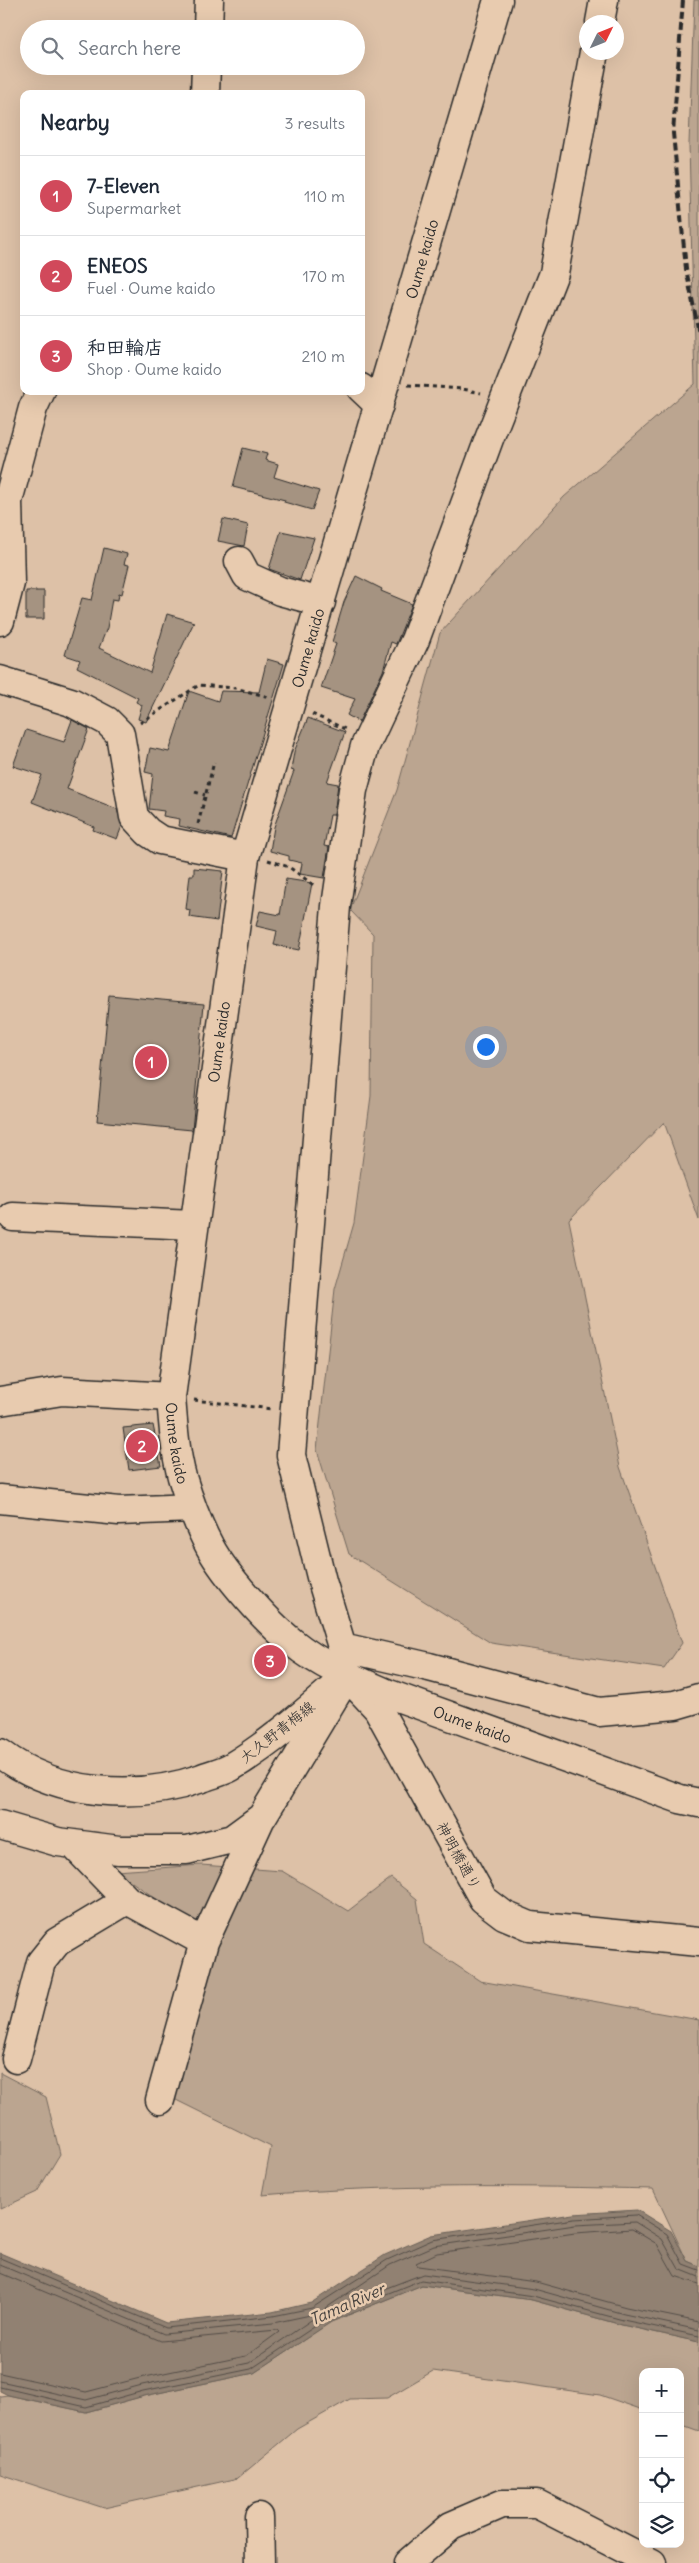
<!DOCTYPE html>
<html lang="en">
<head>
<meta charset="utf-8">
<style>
	:root { --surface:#fff; --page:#f2f2f3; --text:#1f2937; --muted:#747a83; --line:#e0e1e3; --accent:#d1495b }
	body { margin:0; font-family:Delius,"Klee One",sans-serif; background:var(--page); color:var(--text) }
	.controls { position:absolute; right:15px; bottom:15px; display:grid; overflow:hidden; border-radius:10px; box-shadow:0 5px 20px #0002 }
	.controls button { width:45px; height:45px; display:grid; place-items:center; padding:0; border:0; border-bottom:1px solid var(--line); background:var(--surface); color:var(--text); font:25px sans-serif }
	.compass { position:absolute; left:579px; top:15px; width:45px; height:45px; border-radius:50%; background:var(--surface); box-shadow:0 5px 20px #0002; rotate:47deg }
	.you { position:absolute; left:485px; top:1046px; width:18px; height:18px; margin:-12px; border:4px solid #fff; border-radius:50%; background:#1a73e8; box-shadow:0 0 0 8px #1a73e833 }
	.badge { display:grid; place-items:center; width:32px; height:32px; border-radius:50%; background:var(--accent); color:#fff; font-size:16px; font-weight:700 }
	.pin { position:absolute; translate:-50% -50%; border:2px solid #fff; box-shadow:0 1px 5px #0006 }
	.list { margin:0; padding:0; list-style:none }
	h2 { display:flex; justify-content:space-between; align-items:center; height:65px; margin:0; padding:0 20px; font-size:21px }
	h2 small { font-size:16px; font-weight:400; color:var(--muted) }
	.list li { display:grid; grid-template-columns:32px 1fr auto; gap:15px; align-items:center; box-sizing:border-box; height:80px; padding:0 20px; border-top:1px solid var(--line) }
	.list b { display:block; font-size:19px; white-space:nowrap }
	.list p { margin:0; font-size:16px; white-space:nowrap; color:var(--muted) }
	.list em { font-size:16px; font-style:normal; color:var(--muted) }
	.icon { flex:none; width:28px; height:28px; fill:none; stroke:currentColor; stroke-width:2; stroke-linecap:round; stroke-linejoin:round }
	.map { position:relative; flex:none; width:699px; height:2563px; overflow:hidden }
	.search { position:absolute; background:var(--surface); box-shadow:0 5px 20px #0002; left:20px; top:20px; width:345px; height:55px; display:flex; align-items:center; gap:12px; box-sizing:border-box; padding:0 18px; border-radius:28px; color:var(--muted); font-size:19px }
	.panel { position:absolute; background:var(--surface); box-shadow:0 5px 20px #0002; left:20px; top:90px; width:345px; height:305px; border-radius:10px }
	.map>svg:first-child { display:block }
</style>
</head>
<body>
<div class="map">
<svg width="699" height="2563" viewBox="0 0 699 2563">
	<rect width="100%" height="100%" fill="#ddc1a7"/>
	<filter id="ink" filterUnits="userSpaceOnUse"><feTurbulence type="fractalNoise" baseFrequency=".02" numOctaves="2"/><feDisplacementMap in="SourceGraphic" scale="10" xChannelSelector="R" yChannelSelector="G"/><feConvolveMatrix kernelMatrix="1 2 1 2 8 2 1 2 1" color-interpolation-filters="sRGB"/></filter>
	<g filter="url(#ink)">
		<!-- green -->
		<path fill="#bba590" stroke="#73685e" d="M 694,0 L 699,0 L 699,1220 L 664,1122 L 569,1220 L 620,1467 L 682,1643 L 664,1669 L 491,1643 L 349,1554 L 317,1450 L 335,1289 L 354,1223 L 371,1096 L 373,934 L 350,910 L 397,790 L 440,633 L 564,497 L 695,384 L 689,144 Z
			M 201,1865 L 282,1871 L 348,1911 L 391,1878 L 417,1899 L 424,1944 L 480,1981 L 699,2020 L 699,2266 L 687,2261 L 653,2189 C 523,2186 393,2184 262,2195 L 271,2147 L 174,2099 L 216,1940 L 116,1871 Z
			M 0,2073 L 46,2097 L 60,2154 L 37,2192 L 0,2209 Z
			M 422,2285 L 532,2300 L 622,2325 L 699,2342 L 699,2431 L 680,2424 L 680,2372 L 643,2372 L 643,2410 L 600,2395 L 433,2371 L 387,2398 L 350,2399 L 297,2429 L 238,2478 L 104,2508 L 0,2474 L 0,2396 L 8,2395 L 86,2412 L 144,2396 L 254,2373 L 331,2322 Z"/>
		<!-- water -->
		<path fill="#918172" stroke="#685f56" d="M 637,2210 L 671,2231 L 687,2261 L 699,2266 L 699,2342 L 622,2325 L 532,2300 L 422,2285 L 331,2322 L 254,2373 L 144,2396 L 86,2412 L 8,2395 L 0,2391 L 0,2253 L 166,2323 L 272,2312 L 311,2303 L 385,2255 L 431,2235 L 573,2214 Z"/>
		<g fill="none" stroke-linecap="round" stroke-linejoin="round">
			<!-- shore -->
			<path stroke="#544d47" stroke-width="1" d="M 0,2258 L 166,2328 L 273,2316 L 312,2308 L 387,2260 L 432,2240 L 574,2219 L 636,2215 L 667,2234 L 683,2264 L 699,2270
				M 0,2265 L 164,2334 L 273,2323 L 315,2314 L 317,2316 L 249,2363 L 142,2385 L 86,2400 L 0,2381
				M 0,2273 L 161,2341 L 277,2330 L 279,2332 L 246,2356 L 140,2378 L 86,2392 L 0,2373
				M 699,2277 L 679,2269 L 662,2239 L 635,2222 L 575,2225 L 434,2246 L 390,2265 L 326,2308 L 329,2310 L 423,2274 L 534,2289 L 624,2314 L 699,2330
				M 699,2284 L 675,2276 L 657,2244 L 632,2229 L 575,2233 L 437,2253 L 416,2263 L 418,2266 L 536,2282 L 626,2307 L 699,2322
				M 0,2387 L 86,2407 L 143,2391 L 251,2369 L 329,2317 L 421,2280 L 533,2296 L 623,2320 L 699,2336"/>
		</g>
		<!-- building -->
		<path fill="#a59381" stroke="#2b2b2b" d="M 243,448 L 267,454 L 265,460 L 278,464 L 274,477 L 319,491 L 312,510 L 284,502 L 285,500 L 233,487 Z
			M 223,519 L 248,525 L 244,546 L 218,541 Z
			M 281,531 L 314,538 L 300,580 L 269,569 Z
			M 104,548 L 127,554 L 124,564 L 129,565 L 122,594 L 119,593 L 118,600 L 112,599 L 107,628 L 99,648 L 150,673 L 167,614 L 194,622 L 146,722 L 138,719 L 142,705 L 136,702 L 138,698 L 77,667 L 80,660 L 65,655 L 82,598 L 92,600 Z
			M 356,576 L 382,589 L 381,591 L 412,604 L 396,644 L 391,642 L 383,671 L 359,722 L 347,715 L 355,699 L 321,688 L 336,644 L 332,642 L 344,602 Z
			M 26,591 L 44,591 L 44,619 L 26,619 Z
			M 267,659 L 284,664 L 231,838 L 179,826 L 180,819 L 163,816 L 164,811 L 149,809 L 153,774 L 145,772 L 150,748 L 169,752 L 189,691 L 218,701 L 221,691 L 259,692 Z
			M 308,718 L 345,732 L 327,782 L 338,784 L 334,815 L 330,815 L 324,846 L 329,847 L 324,878 L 300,874 L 302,863 L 289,860 L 289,856 L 270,851 L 274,827 L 294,771 L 291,770 L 294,752 Z
			M 72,720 L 89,729 L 67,789 L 117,809 L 122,826 L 117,839 L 93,830 L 94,827 L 75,819 L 32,802 L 42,775 L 13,766 L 26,730 L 64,742 Z
			M 194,868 L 223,871 L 217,921 L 189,917 L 190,910 L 186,909 L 190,875 L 194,875 Z
			M 286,879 L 312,883 L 299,950 L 274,945 L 277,931 L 256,926 L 260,911 L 280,915 Z
			M 109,995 L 204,1004 L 192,1130 L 97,1121 Z
			M 153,1425 L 161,1466 L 129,1470 L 123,1428 Z"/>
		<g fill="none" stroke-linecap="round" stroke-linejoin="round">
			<!-- minor casing -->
			<g stroke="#2b2b2b" stroke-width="31">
				<path id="minor" d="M 600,22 L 604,0
					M 208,29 L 209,0
					M 205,94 L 206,66
					M 361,388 L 379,405
					M 239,561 L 247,576 L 280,591 L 321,602
					M 0,621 L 10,583 L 8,501 L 33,408 L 41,391
					M 0,680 L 71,702 L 107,721 L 120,734 L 134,817 L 148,832 L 160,840 L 245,857
					M 13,1217 L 194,1225
					M 0,1401 L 62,1391 L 171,1397
					M 0,1499 L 119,1511 L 192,1508
					M 342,1647 L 429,1667 L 599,1712 L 675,1705 L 699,1698
					M 347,1676 L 378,1709 L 483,1899 L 504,1915 L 530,1926 L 699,1942
					M 0,1825 L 58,1842 L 119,1850 L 187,1850 L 232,1839 L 262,1817 L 347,1676 L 342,1647 L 322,1581 L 291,1455 L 336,906 L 353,790 L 365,746 L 415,640 L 489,439 L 554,273 L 594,52
					M 73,1844 L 127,1900 L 204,1942
					M 16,2059 L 41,1962 L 57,1942 L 127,1900
					M 160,2100 L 204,1942 L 261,1818
					M 259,2517 L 260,2563
					M 408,2563 L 451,2526 L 502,2504 L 537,2504 L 652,2563"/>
			</g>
			<!-- major casing -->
			<g stroke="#2b2b2b" stroke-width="31">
				<path id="major" d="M 0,1753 C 57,1796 137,1801 202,1778 C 212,1774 222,1772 231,1767 C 273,1742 310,1708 347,1676"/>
			</g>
			<!-- highway casing -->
			<g stroke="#2b2b2b" stroke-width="31">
				<g id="highway">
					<path id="s1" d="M 498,0 L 245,857 L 171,1397 C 173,1423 175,1451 182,1477 C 189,1500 198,1525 210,1547 C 225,1575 267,1622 292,1642 C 320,1665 356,1680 389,1694 L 680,1799 L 699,1803"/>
				</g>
			</g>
			<!-- path -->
			<path stroke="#2b2b2b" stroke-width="3" stroke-dasharray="4 4" stroke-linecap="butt" d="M 408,385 L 463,389 L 481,393
				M 312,714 L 347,730
				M 140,723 L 199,685 L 235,688 L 269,697
				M 195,792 L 205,795
				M 198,824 L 214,762
				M 268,860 L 289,867 L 315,886
				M 194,1400 L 272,1409"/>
			<!-- minor -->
			<use href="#minor" stroke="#e8cbaf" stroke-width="28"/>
			<!-- major -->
			<use href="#major" stroke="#e8cbaf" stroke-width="28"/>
			<!-- highway -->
			<use href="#highway" stroke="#e8cbaf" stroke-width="28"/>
			<!-- rail -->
			<path stroke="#2b2b2b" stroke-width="4" stroke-dasharray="8 4" stroke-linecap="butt" d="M 683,0 L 673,133 L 686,269 L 699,333"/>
		</g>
	</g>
	<g text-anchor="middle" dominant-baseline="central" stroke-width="5" stroke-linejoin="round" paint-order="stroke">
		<!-- street labels -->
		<g font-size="15" fill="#2b2b2b" stroke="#e8cbaf">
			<text transform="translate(422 259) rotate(-74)">Oume kaido</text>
			<text transform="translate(308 648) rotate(-74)">Oume kaido</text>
			<text transform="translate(219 1042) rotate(-82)">Oume kaido</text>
			<text stroke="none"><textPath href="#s1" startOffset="1485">Oume kaido</textPath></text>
			<text stroke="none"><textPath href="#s1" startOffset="1920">Oume kaido</textPath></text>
			<text transform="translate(277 1732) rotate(-38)">大久野青梅線</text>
			<text transform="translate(459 1856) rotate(61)">神明橋通り</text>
		</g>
		<!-- water labels -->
		<g font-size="16" font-style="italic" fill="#44403d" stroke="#e8cbaf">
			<text transform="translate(347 2304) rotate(-24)">Tama River</text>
		</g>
	</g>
</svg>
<div class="controls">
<button>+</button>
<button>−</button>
<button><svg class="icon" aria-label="locate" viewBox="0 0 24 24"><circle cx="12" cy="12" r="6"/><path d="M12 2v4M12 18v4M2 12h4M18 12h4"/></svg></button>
<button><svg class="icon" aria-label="layers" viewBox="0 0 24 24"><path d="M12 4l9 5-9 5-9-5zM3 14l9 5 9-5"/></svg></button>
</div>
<svg class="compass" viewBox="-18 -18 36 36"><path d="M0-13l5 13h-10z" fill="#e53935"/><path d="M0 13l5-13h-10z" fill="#747a83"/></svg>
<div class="you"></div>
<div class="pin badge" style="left:151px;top:1062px">1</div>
<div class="pin badge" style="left:142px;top:1446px">2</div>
<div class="pin badge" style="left:270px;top:1661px">3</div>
<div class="search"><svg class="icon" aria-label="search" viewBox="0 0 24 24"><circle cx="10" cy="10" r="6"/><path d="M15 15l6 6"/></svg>Search here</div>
<section class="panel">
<h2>Nearby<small>3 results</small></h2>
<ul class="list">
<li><span class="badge">1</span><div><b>7-Eleven</b><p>Supermarket</p></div><em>110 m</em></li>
<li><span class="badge">2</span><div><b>ENEOS</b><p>Fuel · Oume kaido</p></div><em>170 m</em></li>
<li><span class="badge">3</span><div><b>和田輪店</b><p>Shop · Oume kaido</p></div><em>210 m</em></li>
</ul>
</section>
</div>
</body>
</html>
